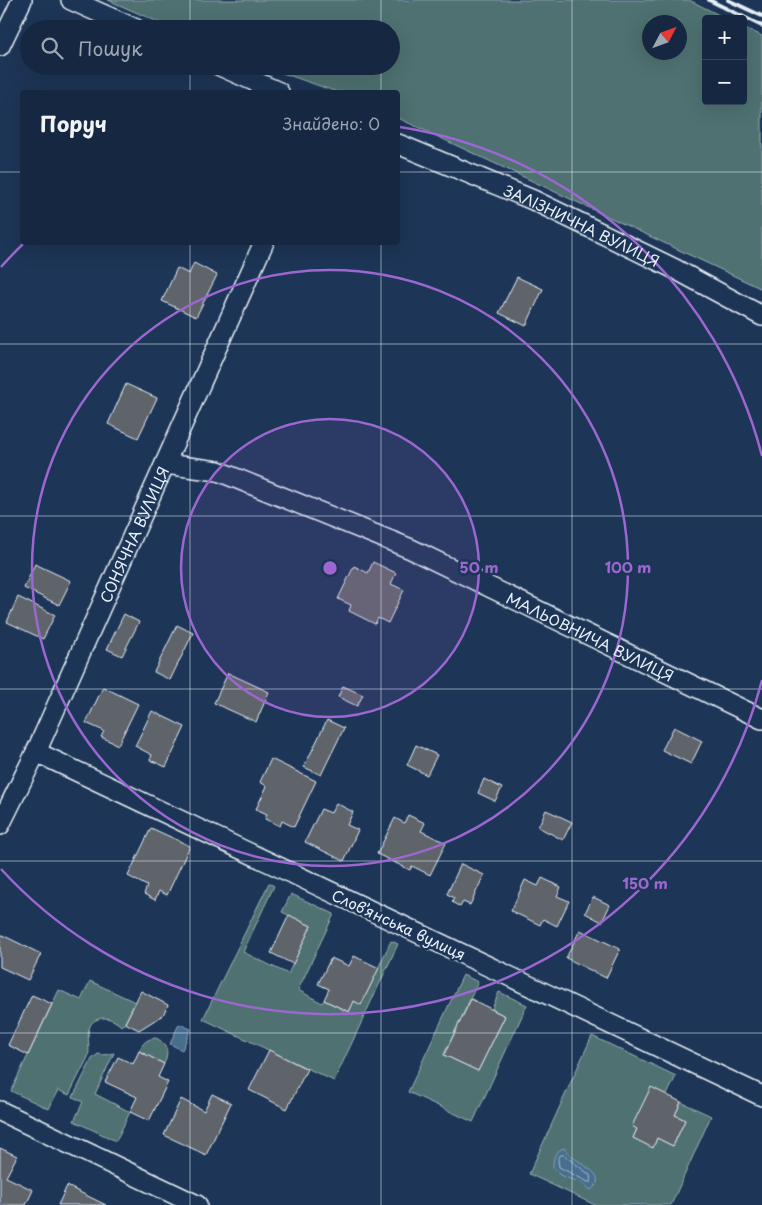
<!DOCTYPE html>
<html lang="uk">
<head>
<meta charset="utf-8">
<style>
	:root { --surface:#162841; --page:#23344c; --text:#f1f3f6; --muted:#9ea6b1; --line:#35445a }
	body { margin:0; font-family:"Playpen Sans",sans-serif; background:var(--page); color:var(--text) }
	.controls { position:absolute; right:15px; top:15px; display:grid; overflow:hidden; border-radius:5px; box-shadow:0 5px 20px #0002 }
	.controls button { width:45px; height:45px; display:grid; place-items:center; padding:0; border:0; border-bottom:1px solid var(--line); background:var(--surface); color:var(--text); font:25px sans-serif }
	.compass { position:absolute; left:642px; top:15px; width:45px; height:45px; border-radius:50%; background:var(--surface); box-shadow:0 5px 20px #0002; rotate:49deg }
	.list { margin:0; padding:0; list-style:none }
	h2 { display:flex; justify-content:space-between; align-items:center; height:65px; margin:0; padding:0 20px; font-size:21px }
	h2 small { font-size:16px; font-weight:400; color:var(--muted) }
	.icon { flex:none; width:28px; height:28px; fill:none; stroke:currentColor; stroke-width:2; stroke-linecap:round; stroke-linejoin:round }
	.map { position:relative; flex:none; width:762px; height:1205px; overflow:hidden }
	.search { position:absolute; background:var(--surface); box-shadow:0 5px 20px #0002; left:20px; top:20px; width:380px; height:55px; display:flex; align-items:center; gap:12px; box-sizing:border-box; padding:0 18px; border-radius:28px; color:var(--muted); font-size:19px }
	.panel { position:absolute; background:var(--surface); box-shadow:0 5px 20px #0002; left:20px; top:90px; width:380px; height:155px; border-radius:5px }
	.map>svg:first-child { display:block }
</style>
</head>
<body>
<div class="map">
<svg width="762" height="1205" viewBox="0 0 762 1205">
	<rect width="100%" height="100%" fill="#1d3557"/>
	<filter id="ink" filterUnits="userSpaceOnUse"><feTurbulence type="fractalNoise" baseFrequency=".02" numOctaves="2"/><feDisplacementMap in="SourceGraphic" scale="10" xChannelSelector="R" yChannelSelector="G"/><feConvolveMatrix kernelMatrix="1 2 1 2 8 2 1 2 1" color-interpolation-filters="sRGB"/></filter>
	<g filter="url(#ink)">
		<!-- green -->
		<path fill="#4f7171" stroke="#9cb1b4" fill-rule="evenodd" d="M 108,0 L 689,0 L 727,19 L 706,19 L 706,101 L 743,101 L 743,27 L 762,36 L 762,289 L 398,118 L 398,92 L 337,92 L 262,66 L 391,66 L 391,29 L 174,29 ZM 650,22 L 680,22 L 680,52 L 650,52 Z
			M 269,883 L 274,886 L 243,952 L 288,974 L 311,926 L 282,912 L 291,894 L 334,914 L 298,990 L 322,1003 L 324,1000 L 348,1012 L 354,1001 L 361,1004 L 391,941 L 398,944 L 334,1081 L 203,1019 Z
			M 463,975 L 478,982 L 444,1055 L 478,1071 L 505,1016 L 492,1009 L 499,992 L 527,1005 L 473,1122 L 408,1092 Z
			M 90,981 L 135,1002 L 125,1023 L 121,1026 C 116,1021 110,1018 103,1018 C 80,1021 92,1044 88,1057 L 69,1095 L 58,1090 L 49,1109 L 11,1091 L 59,990 L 81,1000 Z
			M 592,1036 L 676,1076 L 667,1095 L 637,1129 L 633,1138 L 653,1147 L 657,1138 L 673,1146 L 685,1120 L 675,1115 L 681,1102 L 711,1116 L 671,1205 L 595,1205 L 529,1174 Z
			M 156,1038 C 168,1044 169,1052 164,1064 L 139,1051 C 143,1043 146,1039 156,1038 Z
			M 114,1053 L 95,1094 L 130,1112 L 116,1141 L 74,1121 L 83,1102 L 73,1097 L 92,1059 L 98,1054 L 103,1055 Z"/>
		<!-- water -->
		<path fill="#466e8e" stroke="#87a2b8" d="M 179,1024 L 191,1029 L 182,1050 L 170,1044 Z
			M 564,1148 C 568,1153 572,1157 577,1160 C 587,1168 608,1177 591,1190 L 581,1183 L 560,1175 L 553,1168 C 553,1158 554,1152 564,1148 Z"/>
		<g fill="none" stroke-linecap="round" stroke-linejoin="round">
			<!-- shore -->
			<path stroke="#a7bdce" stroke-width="1" d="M 561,1155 L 564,1155 L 590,1175 L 591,1182 L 588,1182 L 559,1167 L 558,1159 Z"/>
		</g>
		<!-- building -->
		<path fill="#5e646a" stroke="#e8f1f8" d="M 194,263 L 217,275 L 196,317 L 162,301 L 177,268 L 189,274 Z
			M 517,277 L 543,289 L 526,326 L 499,313 Z
			M 126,384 L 157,398 L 138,438 L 108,424 Z
			M 373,562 L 396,573 L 391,584 L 404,590 L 388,623 L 378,618 L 375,624 L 349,611 L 351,605 L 338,599 L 354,566 L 368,573 Z
			M 35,564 L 71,581 L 59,605 L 24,588 Z
			M 18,597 L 55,615 L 43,639 L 7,622 Z
			M 124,614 L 139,622 L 122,656 L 107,649 Z
			M 177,625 L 193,633 L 170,680 L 154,672 Z
			M 228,673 L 269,692 L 256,722 L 214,703 Z
			M 343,686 L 363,695 L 357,706 L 338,697 Z
			M 103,687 L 138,704 L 118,745 L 101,737 L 104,731 L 86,723 Z
			M 152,711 L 185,727 L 166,767 L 150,760 L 152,755 L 135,746 Z
			M 327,720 L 344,728 L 321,775 L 304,767 Z
			M 674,727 L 702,741 L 691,764 L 662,750 Z
			M 416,745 L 437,755 L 427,775 L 407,765 Z
			M 271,759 L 316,781 L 294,827 L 282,821 L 280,826 L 265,819 L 267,814 L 256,809 L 267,786 L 260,782 Z
			M 484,779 L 502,788 L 495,801 L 478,793 Z
			M 336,803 L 353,812 L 347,825 L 358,830 L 344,861 L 305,842 L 321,809 L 331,813 Z
			M 546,810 L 572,822 L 563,840 L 538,827 Z
			M 408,815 L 425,823 L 421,831 L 446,843 L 430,875 L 412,866 L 410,870 L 377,854 L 395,818 L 404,823 Z
			M 151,828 L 190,846 L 167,895 L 159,891 L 155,900 L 144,894 L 147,886 L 128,876 Z
			M 461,864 L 484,875 L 470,905 L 463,902 L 460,907 L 452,902 L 454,898 L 447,894 Z
			M 542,878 L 561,887 L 557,896 L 569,901 L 557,926 L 543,919 L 540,925 L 511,911 L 525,880 L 538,886 Z
			M 593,897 L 610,905 L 602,922 L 585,913 Z
			M 289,915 L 311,926 L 293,964 L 271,953 Z
			M 580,930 L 620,949 L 606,978 L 566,958 Z
			M 0,934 L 41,954 L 28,980 L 0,967 Z
			M 354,956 L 379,968 L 361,1005 L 354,1001 L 349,1012 L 324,1000 L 329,989 L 318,984 L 331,958 L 349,966 Z
			M 141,991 L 168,1005 L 163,1015 L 139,1030 L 125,1023 Z
			M 32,995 L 52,1004 L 28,1055 L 8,1045 Z
			M 471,999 L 505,1016 L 478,1071 L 444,1055 Z
			M 269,1050 L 307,1069 L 287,1109 L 249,1090 Z
			M 139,1051 L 164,1064 L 158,1077 L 168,1082 L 149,1121 L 130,1112 L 137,1097 L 105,1082 L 118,1057 L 133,1064 Z
			M 651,1087 L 681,1102 L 675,1115 L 685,1120 L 673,1146 L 657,1138 L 653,1148 L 633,1138 L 637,1129 L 632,1126 Z
			M 212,1094 L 231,1103 L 206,1155 L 164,1135 L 181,1099 L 204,1111 Z
			M 0,1148 L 17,1156 L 6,1177 L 33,1190 L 26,1205 L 0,1205 Z
			M 67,1186 L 106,1205 L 58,1205 Z"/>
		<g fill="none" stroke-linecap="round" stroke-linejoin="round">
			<!-- minor casing -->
			<g stroke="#e8f1f8" stroke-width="22">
				<g id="minor">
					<path d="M 71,0 L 136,29"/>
					<path d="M 0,46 L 22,0"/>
					<path d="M 220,66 L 279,92"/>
					<path id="s1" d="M 398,144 L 533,200 L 675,269 L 762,316"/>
					<path id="s2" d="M 165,464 L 218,471 L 411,549 L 762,719"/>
					<path d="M 36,752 L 762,1096"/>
					<path id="s3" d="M 0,825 L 36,752 L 264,242"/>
					<path d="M 0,1111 L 197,1205"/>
				</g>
			</g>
			<!-- minor -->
			<use href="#minor" stroke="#1d3557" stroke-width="19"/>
			<!-- rail -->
			<path stroke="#e8f1f8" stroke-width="4" d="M 709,0 L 762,26
				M 728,0 L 762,16"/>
		</g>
	</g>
	<!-- grid -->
	<path fill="none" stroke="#e8f1f8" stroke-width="1" stroke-opacity="0.55" d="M 190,0 L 190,29M 381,0 L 381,29M 572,0 L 572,1205M 190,66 L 190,92M 381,66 L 381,92M 0,172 L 22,172M 398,172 L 762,172M 190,242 L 190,1205M 381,242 L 381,1205M 0,344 L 762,344M 0,516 L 762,516M 0,689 L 762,689M 0,861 L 762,861M 0,1033 L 762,1033"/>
	<!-- distance rings -->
	<circle cx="330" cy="568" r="149" fill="#9c67d0" fill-opacity=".12"/>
	<g fill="none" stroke="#9c67d0" stroke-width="2.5">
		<circle cx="330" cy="568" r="149"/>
		<circle cx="330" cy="568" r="298"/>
		<path d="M762 680A446 446 0 0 1 1 869M1 267A446 446 0 0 1 23 244M400 127A446 446 0 0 1 762 456"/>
	</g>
	<g text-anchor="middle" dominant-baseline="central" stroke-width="5" stroke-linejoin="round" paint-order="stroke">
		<!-- street labels -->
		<g font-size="15" fill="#e8f1f8" stroke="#1d3557">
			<text stroke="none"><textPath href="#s1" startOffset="201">ЗАЛІЗНИЧНА ВУЛИЦЯ</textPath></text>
			<text stroke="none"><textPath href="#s3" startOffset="320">СОНЯЧНА ВУЛИЦЯ</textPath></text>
			<text stroke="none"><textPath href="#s2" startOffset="461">МАЛЬОВНИЧА ВУЛИЦЯ</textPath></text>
			<text transform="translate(399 924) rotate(25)">Словʼянська вулиця</text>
		</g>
	</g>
	<circle cx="330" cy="568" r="8" fill="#9c67d0" stroke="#1d3557" stroke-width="2.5"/>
	<g font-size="15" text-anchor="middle" font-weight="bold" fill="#9c67d0" stroke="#1d3557" stroke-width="5" stroke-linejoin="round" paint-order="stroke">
		<text x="479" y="573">50 m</text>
		<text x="628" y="573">100 m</text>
		<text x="645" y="889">150 m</text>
	</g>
</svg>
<div class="controls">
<button>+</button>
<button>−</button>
</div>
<svg class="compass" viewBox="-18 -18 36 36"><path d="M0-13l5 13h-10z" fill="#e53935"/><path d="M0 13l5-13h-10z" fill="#9ea6b1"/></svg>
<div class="search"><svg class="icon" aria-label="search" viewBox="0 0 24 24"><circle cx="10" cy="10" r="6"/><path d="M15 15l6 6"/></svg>Пошук</div>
<section class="panel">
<h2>Поруч<small>Знайдено: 0</small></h2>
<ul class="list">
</ul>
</section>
</div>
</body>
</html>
